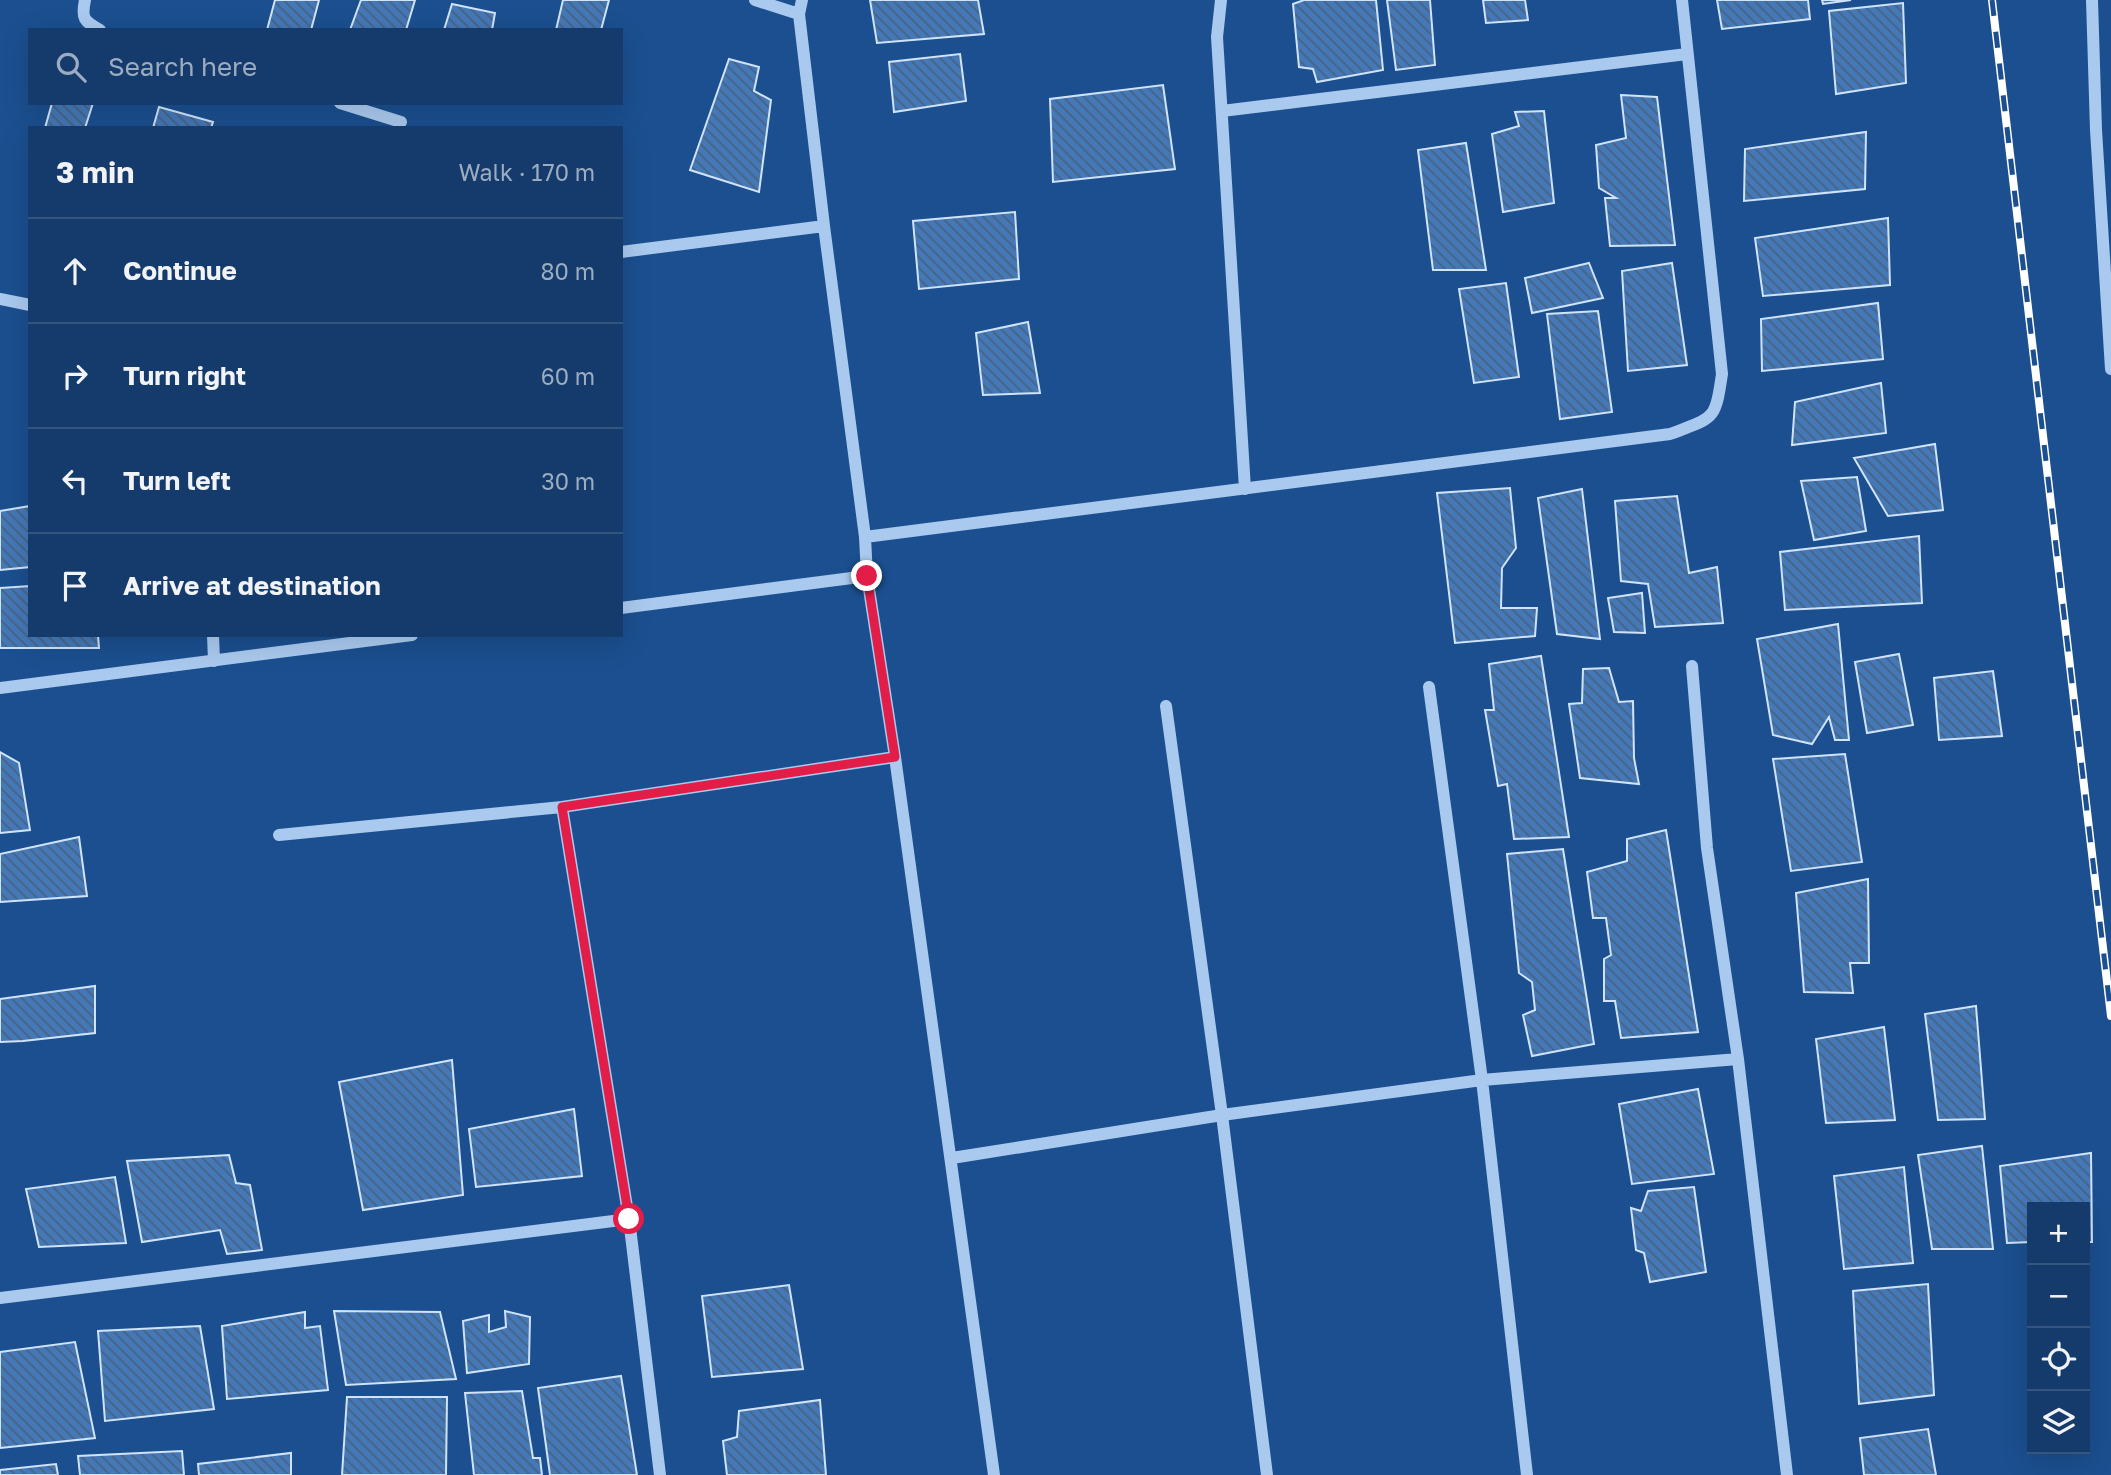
<!DOCTYPE html>
<html lang="en">
<head>
<meta charset="utf-8">
<style>
	:root { --surface:#143b6b; --page:#1d4271; --text:#f1f3f6; --muted:#9dadc1; --line:#33557e }
	body { margin:0; font-family:"Golos Text",sans-serif; background:var(--page); color:var(--text) }
	.controls { position:absolute; right:21px; bottom:21px; display:grid; overflow:hidden; border-radius:0px; box-shadow:0 7px 28px #0002 }
	.controls button { width:63px; height:63px; display:grid; place-items:center; padding:0; border:0; border-bottom:2px solid var(--line); background:var(--surface); color:var(--text); font:35px sans-serif }
	.stop { position:absolute; width:21px; height:21px; margin:-16px; border:5px solid #e11d48; border-radius:50%; background:#fff }
	.stop.end { background:#e11d48; border-color:#fff; box-shadow:0 2px 7px #0008 }
	.list { margin:0; padding:0; list-style:none }
	h2 { display:flex; justify-content:space-between; align-items:center; height:91px; margin:0; padding:0 28px; font-size:30px }
	h2 small { font-size:23px; font-weight:400; color:var(--muted) }
	.list li { display:grid; grid-template-columns:46px 1fr auto; gap:21px; align-items:center; box-sizing:border-box; height:105px; padding:0 28px; border-top:2px solid var(--line) }
	.list b { display:block; font-size:26px; white-space:nowrap }
	.list em { font-size:23px; font-style:normal; color:var(--muted) }
	.icon { flex:none; width:38px; height:38px; fill:none; stroke:currentColor; stroke-width:2; stroke-linecap:round; stroke-linejoin:round }
	.map { position:relative; flex:none; width:2111px; height:1475px; overflow:hidden }
	.search { position:absolute; background:var(--surface); box-shadow:0 7px 28px #0002; left:28px; top:28px; width:595px; height:77px; display:flex; align-items:center; gap:18px; box-sizing:border-box; padding:0 24px; border-radius:0px; color:var(--muted); font-size:26px }
	.panel { position:absolute; background:var(--surface); box-shadow:0 7px 28px #0002; left:28px; top:126px; width:595px; height:511px; border-radius:0px }
	.map>svg:first-child { display:block }
</style>
</head>
<body>
<div class="map">
<svg width="2111" height="1475" viewBox="0 0 2111 1475">
	<defs>
		<pattern id="building-back-hatch" width="6" height="6" patternUnits="userSpaceOnUse" patternTransform="scale(1.75)"><rect width="6" height="6" fill="#4478b7"/><path d="M-1 5l2 2M0 0l6 6M5-1l2 2" fill="none" stroke="#486282"/></pattern>
	</defs>
	<rect width="100%" height="100%" fill="#1b4f8f"/>
	<!-- building -->
	<path fill="url(#building-back-hatch)" stroke="#cfe3fa" stroke-width="2" d="M 275,0 L 319,0 L 311,30 L 267,30 Z
		M 361,0 L 415,0 L 406,30 L 350,30 Z
		M 563,0 L 609,0 L 601,30 L 556,30 Z
		M 870,0 L 978,0 L 984,34 L 877,43 Z
		M 1304,0 L 1376,0 L 1383,70 L 1317,82 L 1313,69 L 1299,67 L 1293,4 Z
		M 1387,0 L 1430,0 L 1435,65 L 1396,70 Z
		M 1483,0 L 1525,0 L 1528,20 L 1486,23 Z
		M 1717,0 L 1808,0 L 1810,19 L 1722,29 Z
		M 1822,0 L 1851,0 L 1823,4 Z
		M 1903,3 L 1906,83 L 1836,94 L 1829,11 Z
		M 452,4 L 495,13 L 492,30 L 444,30 Z
		M 960,54 L 966,101 L 894,112 L 889,62 Z
		M 729,59 L 759,67 L 754,91 L 771,100 L 759,192 L 690,170 Z
		M 1163,85 L 1175,169 L 1053,182 L 1050,99 Z
		M 1621,95 L 1657,97 L 1675,245 L 1610,246 L 1605,198 L 1616,198 L 1599,188 L 1596,145 L 1626,138 Z
		M 52,103 L 93,103 L 85,128 L 45,128 Z
		M 159,107 L 213,122 L 211,128 L 153,128 Z
		M 1544,111 L 1554,203 L 1503,212 L 1492,134 L 1519,126 L 1515,112 Z
		M 1866,132 L 1865,189 L 1744,201 L 1745,149 Z
		M 1466,143 L 1486,270 L 1433,270 L 1418,150 Z
		M 1015,212 L 1019,279 L 919,289 L 913,221 Z
		M 1888,218 L 1890,285 L 1763,296 L 1755,238 Z
		M 1589,263 L 1603,298 L 1532,313 L 1525,278 Z
		M 1672,263 L 1687,365 L 1628,371 L 1622,271 Z
		M 1506,283 L 1519,377 L 1474,383 L 1459,289 Z
		M 1878,303 L 1883,359 L 1762,371 L 1761,319 Z
		M 1598,311 L 1612,412 L 1560,419 L 1547,314 Z
		M 1028,322 L 1040,393 L 983,395 L 976,333 Z
		M 1881,383 L 1886,433 L 1792,445 L 1795,402 Z
		M 1935,444 L 1943,510 L 1888,516 L 1854,458 Z
		M 1857,477 L 1866,531 L 1814,540 L 1801,481 Z
		M 1510,488 L 1516,548 L 1502,568 L 1501,608 L 1537,608 L 1535,636 L 1455,643 L 1437,493 Z
		M 1582,489 L 1600,639 L 1557,634 L 1538,498 Z
		M 1677,496 L 1689,573 L 1717,567 L 1723,623 L 1655,627 L 1648,584 L 1621,581 L 1615,501 Z
		M 30,506 L 30,567 L 0,570 L 0,511 Z
		M 1919,536 L 1922,603 L 1785,610 L 1780,552 Z
		M 30,586 L 30,635 L 98,635 L 99,648 L 0,648 L 0,588 Z
		M 1642,593 L 1645,633 L 1614,632 L 1608,598 Z
		M 1838,624 L 1849,740 L 1835,740 L 1829,717 L 1812,744 L 1773,735 L 1757,639 Z
		M 1899,654 L 1913,725 L 1867,733 L 1855,662 Z
		M 1541,656 L 1569,837 L 1514,839 L 1507,784 L 1498,786 L 1485,710 L 1494,710 L 1489,664 Z
		M 1609,668 L 1619,702 L 1633,701 L 1634,758 L 1639,784 L 1580,778 L 1569,704 L 1582,703 L 1583,669 Z
		M 1993,671 L 2002,736 L 1939,740 L 1934,678 Z
		M 0,752 L 19,763 L 30,830 L 0,833 Z
		M 1845,754 L 1862,862 L 1791,871 L 1773,759 Z
		M 1666,830 L 1698,1032 L 1621,1038 L 1615,1001 L 1604,1001 L 1604,959 L 1611,955 L 1606,918 L 1593,918 L 1587,872 L 1627,861 L 1627,839 Z
		M 79,837 L 87,896 L 0,902 L 0,854 Z
		M 1563,849 L 1594,1044 L 1532,1056 L 1523,1015 L 1535,1010 L 1532,982 L 1519,973 L 1507,854 Z
		M 1868,879 L 1869,963 L 1850,963 L 1853,993 L 1804,992 L 1796,893 Z
		M 95,986 L 95,1033 L 23,1041 L 0,1042 L 0,999 Z
		M 1976,1006 L 1985,1119 L 1938,1120 L 1925,1014 Z
		M 1884,1027 L 1895,1120 L 1826,1123 L 1816,1039 Z
		M 452,1060 L 463,1195 L 363,1210 L 339,1082 Z
		M 1698,1089 L 1714,1174 L 1632,1184 L 1619,1104 Z
		M 574,1109 L 582,1176 L 476,1187 L 469,1129 Z
		M 1982,1146 L 1993,1249 L 1932,1249 L 1918,1155 Z
		M 2091,1153 L 2092,1242 L 2085,1242 L 2085,1207 L 2032,1207 L 2032,1242 L 2007,1243 L 2000,1166 Z
		M 229,1155 L 236,1183 L 250,1185 L 262,1250 L 227,1254 L 220,1230 L 142,1242 L 127,1161 Z
		M 1904,1167 L 1913,1263 L 1844,1269 L 1834,1176 Z
		M 115,1177 L 126,1243 L 39,1247 L 26,1189 Z
		M 1694,1187 L 1706,1272 L 1650,1282 L 1644,1253 L 1636,1250 L 1631,1208 L 1641,1211 L 1648,1191 Z
		M 1928,1284 L 1934,1395 L 1859,1404 L 1853,1291 Z
		M 789,1285 L 803,1369 L 712,1377 L 702,1296 Z
		M 334,1311 L 440,1312 L 456,1379 L 346,1385 Z
		M 505,1311 L 530,1317 L 529,1364 L 467,1373 L 463,1321 L 489,1315 L 489,1332 L 506,1327 Z
		M 305,1312 L 305,1328 L 320,1326 L 328,1390 L 227,1399 L 222,1326 Z
		M 200,1326 L 214,1409 L 105,1421 L 98,1331 Z
		M 75,1342 L 95,1438 L 0,1448 L 0,1352 Z
		M 621,1376 L 637,1475 L 550,1475 L 538,1388 Z
		M 522,1391 L 533,1458 L 540,1458 L 542,1475 L 474,1475 L 465,1393 Z
		M 347,1397 L 447,1397 L 446,1475 L 342,1475 Z
		M 820,1400 L 826,1475 L 727,1475 L 723,1441 L 737,1437 L 739,1411 Z
		M 1928,1429 L 1936,1475 L 1864,1475 L 1860,1438 Z
		M 182,1451 L 184,1475 L 80,1475 L 78,1456 Z
		M 291,1453 L 291,1475 L 199,1475 L 198,1464 Z
		M 56,1464 L 58,1475 L 0,1475 L 0,1470 Z"/>
	<g fill="none" stroke-linecap="round" stroke-linejoin="round">
		<!-- minor -->
		<path stroke="#a9c9ee" stroke-width="12" d="M 85,0 C 81,19 84,21 100,30
			M 755,0 L 799,14
			M 802,0 L 799,14 L 824,226 L 865,537 L 867,576 L 895,757 L 994,1475
			M 1221,0 L 1217,37 L 1245,489
			M 2092,0 L 2096,130 L 2111,369
			M 340,103 L 401,122
			M 1222,111 L 1687,54
			M 621,252 L 824,226
			M 0,299 L 30,305
			M 865,537 L 1670,434 C 1714,417 1715,422 1722,374 L 1682,0
			M 621,608 L 867,576
			M 213,635 L 214,661
			M 1692,666 L 1707,848 L 1738,1059 L 1787,1475
			M 1429,687 L 1482,1080 L 1527,1475
			M 0,688 L 412,635
			M 1166,706 L 1222,1115 L 1267,1475
			M 562,807 L 629,1219 L 660,1475
			M 279,835 L 562,807 L 895,757
			M 952,1158 L 1222,1115 L 1482,1080 L 1738,1059
			M 0,1298 L 629,1219"/>
		<!-- rail casing -->
		<g stroke="#fff" stroke-width="8">
			<path id="rail" d="M 1992,0 L 2111,1016"/>
		</g>
		<!-- rail -->
		<use href="#rail" stroke="#1b4f8f" stroke-width="5" stroke-dasharray="16" stroke-linecap="butt"/>
	</g>
	<g fill="none" stroke-linecap="round" stroke-linejoin="round">
		<!-- route -->
		<path stroke="#e11d48" stroke-width="9" d="M 629,1219 L 562,807 L 895,757 L 867,576"/>
	</g>
</svg>
<div class="controls">
<button>+</button>
<button>−</button>
<button><svg class="icon" aria-label="locate" viewBox="0 0 24 24"><circle cx="12" cy="12" r="6"/><path d="M12 2v4M12 18v4M2 12h4M18 12h4"/></svg></button>
<button><svg class="icon" aria-label="layers" viewBox="0 0 24 24"><path d="M12 4l9 5-9 5-9-5zM3 14l9 5 9-5"/></svg></button>
</div>
<div class="stop" style="left:629px;top:1219px"></div>
<div class="stop end" style="left:867px;top:576px"></div>
<div class="search"><svg class="icon" aria-label="search" viewBox="0 0 24 24"><circle cx="10" cy="10" r="6"/><path d="M15 15l6 6"/></svg>Search here</div>
<section class="panel">
<h2>3 min<small>Walk · 170 m</small></h2>
<ul class="list">
<li><svg class="icon" aria-label="ahead" viewBox="0 0 24 24"><path d="M12 20V5M6 11l6-6 6 6"/></svg><div><b>Continue</b></div><em>80 m</em></li>
<li><svg class="icon" aria-label="right" viewBox="0 0 24 24"><path d="M7 20v-9h11M14 6l5 5-5 5"/></svg><div><b>Turn right</b></div><em>60 m</em></li>
<li><svg class="icon" aria-label="left" viewBox="0 0 24 24"><path d="M17 20v-9H6M10 6l-5 5 5 5"/></svg><div><b>Turn left</b></div><em>30 m</em></li>
<li><svg class="icon" aria-label="arrive" viewBox="0 0 24 24"><path d="M6 21V4h12l-3 4 3 4H6"/></svg><div><b>Arrive at destination</b></div></li>
</ul>
</section>
</div>
</body>
</html>
